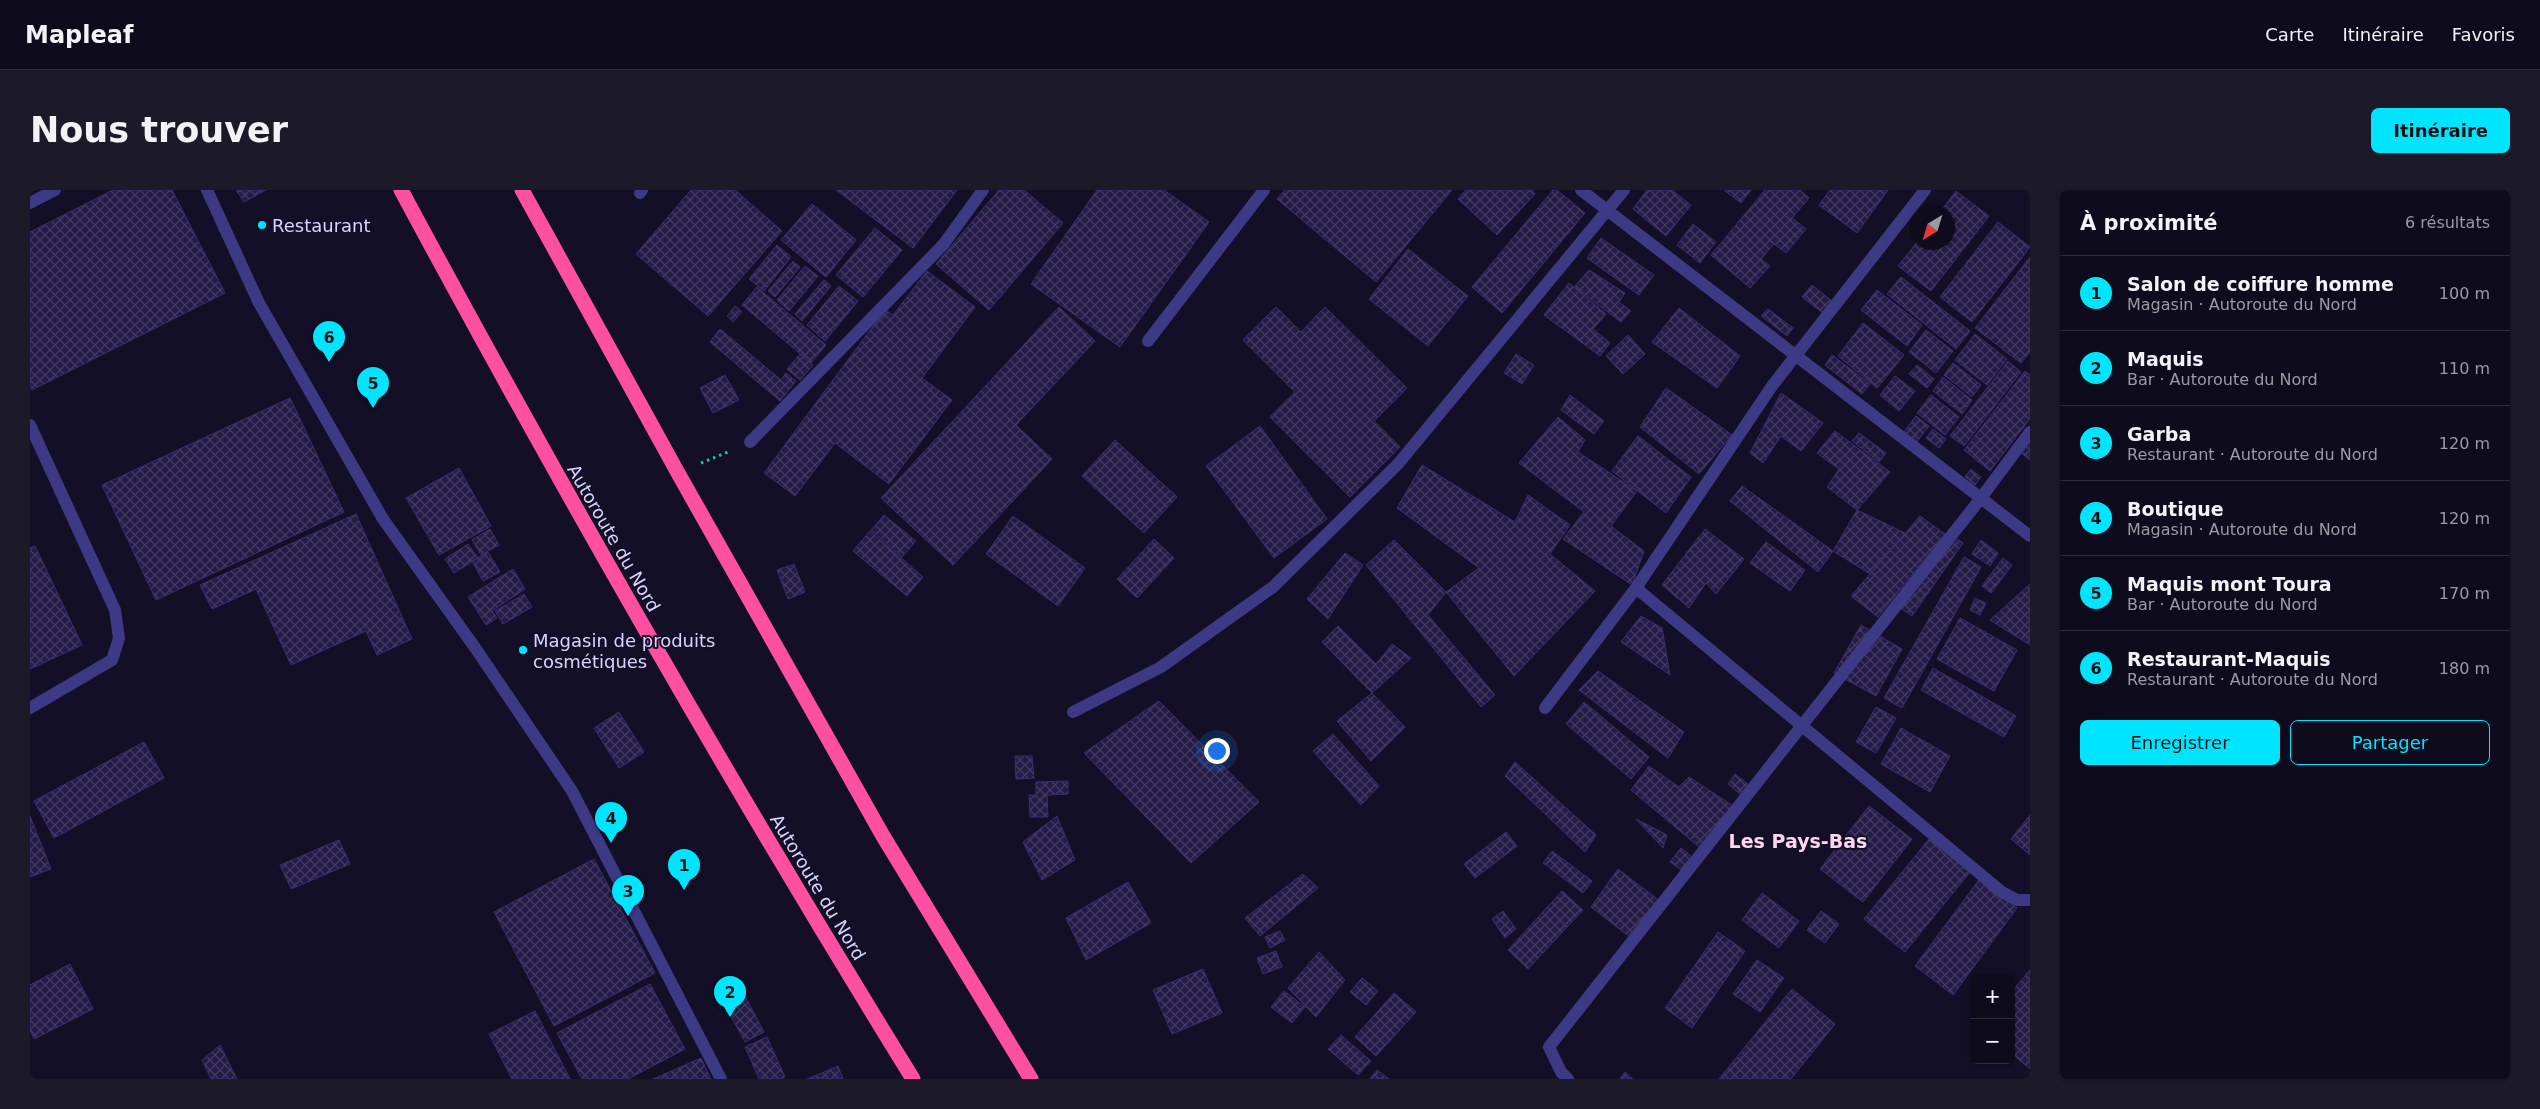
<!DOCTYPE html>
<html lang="fr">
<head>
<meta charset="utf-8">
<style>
	:root { --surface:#0e0b1c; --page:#1c1929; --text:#f1f3f6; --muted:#9b9ba3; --line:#2e2b3b; --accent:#00e5ff }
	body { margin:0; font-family:"DejaVu Sans",sans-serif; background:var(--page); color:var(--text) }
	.controls { position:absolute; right:15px; bottom:15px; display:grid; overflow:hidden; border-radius:8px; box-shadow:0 1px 4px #0004 }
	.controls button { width:45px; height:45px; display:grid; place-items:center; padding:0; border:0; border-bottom:1px solid var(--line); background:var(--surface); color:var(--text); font:25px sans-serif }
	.compass { position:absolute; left:1880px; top:15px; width:45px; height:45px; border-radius:50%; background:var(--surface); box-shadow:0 1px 4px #0004; rotate:218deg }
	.you { position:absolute; left:1186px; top:560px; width:18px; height:18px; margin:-12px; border:4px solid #fff; border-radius:50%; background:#1a73e8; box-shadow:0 0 0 8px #1a73e833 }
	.badge { display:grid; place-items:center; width:32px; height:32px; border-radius:50%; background:var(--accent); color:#111; font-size:16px; font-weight:700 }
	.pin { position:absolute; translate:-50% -41px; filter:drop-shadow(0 1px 2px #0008) }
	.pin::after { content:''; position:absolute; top:26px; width:18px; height:15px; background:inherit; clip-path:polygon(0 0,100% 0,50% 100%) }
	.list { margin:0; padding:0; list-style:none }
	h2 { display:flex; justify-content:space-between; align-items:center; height:65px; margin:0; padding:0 20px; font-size:21px }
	h2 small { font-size:16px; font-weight:400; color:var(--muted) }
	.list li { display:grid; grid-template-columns:32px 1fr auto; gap:15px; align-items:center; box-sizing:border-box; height:75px; padding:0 20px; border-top:1px solid var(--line) }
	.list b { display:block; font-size:19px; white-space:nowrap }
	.list p { margin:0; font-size:16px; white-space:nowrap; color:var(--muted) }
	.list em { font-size:16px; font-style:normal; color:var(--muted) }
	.actions { display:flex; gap:10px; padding:15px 20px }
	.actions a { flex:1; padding:11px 0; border:1px solid var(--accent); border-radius:8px; text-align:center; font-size:18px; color:var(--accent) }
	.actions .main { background:var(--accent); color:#111 }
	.map { position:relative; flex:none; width:2000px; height:889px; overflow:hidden; border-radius:8px }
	header { display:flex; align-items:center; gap:30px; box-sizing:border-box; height:70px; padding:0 25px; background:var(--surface); border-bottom:1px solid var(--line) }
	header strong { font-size:24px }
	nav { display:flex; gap:28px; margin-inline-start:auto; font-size:18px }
	.intro { display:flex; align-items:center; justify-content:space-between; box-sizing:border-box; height:120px; padding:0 30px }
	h1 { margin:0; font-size:35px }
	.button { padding:12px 22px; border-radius:8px; background:var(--accent); color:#111; font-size:18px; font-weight:700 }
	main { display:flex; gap:30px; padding:0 30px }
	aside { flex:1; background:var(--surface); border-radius:8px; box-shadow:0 1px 4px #0004 }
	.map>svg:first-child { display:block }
</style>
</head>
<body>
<header>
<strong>Mapleaf</strong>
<nav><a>Carte</a><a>Itinéraire</a><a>Favoris</a></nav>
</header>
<div class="intro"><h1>Nous trouver</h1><a class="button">Itinéraire</a></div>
<main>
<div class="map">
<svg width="2000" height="889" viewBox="0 0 2000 889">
	<defs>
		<pattern id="building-cross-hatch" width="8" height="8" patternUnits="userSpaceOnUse" patternTransform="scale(1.25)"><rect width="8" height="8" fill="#241b47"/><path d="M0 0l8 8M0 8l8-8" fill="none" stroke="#433b63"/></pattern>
	</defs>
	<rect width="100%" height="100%" fill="#130f26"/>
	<!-- building -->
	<path fill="url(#building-cross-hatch)" stroke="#3b2d73" d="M 83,0 L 142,0 L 195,103 L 2,200 L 0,196 L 0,42 Z
		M 206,0 L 236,0 L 214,12 Z
		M 661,0 L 705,0 L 752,41 L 678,126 L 606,64 Z
		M 806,0 L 927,0 L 883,58 Z
		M 969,0 L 994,0 L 1033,33 L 959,120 L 906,74 Z
		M 1067,0 L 1134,0 L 1179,32 L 1090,157 L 1001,94 Z
		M 1255,0 L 1422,0 L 1346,92 L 1247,9 Z
		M 1436,0 L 1502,0 L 1505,4 L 1467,45 L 1428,9 Z
		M 1523,0 L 1527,0 L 1555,23 L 1472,123 L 1442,97 Z
		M 1617,0 L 1642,0 L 1661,15 L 1636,46 L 1603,19 Z
		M 1694,0 L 1721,0 L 1711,13 Z
		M 1735,0 L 1770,0 L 1779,8 L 1762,28 L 1776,39 L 1756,63 L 1744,54 L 1731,69 L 1740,76 L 1720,98 L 1681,65 Z
		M 1800,0 L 1858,0 L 1827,43 L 1789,15 Z
		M 1926,1 L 1959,26 L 1901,101 L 1868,76 L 1888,51 L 1918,52 L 1918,22 L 1910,22 Z
		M 782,14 L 826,50 L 796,87 L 751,50 Z
		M 1968,32 L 2000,57 L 1942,132 L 1910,107 Z
		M 1663,34 L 1686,52 L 1670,73 L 1647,55 Z
		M 845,38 L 872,60 L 833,107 L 806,85 Z
		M 1571,48 L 1624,85 L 1609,105 L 1557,68 Z
		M 747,55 L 761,67 L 734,101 L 719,89 Z
		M 1378,59 L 1438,106 L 1398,156 L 1339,109 Z
		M 2000,67 L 2000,162 L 1991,173 L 1945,138 Z
		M 763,71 L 770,77 L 745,107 L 738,101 Z
		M 775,76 L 788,86 L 759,121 L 747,110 Z
		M 1559,80 L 1595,103 L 1589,112 L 1601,121 L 1591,132 L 1544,97 Z
		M 897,81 L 945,117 L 892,188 L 922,210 L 859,294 L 805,253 L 765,306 L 734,283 L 855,120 L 863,125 Z
		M 1871,87 L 1940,141 L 1926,159 L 1857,104 Z
		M 794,90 L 801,96 L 772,131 L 765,124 Z
		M 1539,93 L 1576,124 L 1563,139 L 1580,153 L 1570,166 L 1514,125 Z
		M 1782,95 L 1803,112 L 1794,124 L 1772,107 Z
		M 809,96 L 828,111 L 795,151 L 777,135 Z
		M 727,97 L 796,155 L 781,173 L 712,115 Z
		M 1847,100 L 1892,135 L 1877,156 L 1831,120 Z
		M 705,116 L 712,122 L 703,132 L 697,126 Z
		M 1029,117 L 1065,151 L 986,235 L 1022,269 L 923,375 L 851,308 Z
		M 1246,117 L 1271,142 L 1295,117 L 1377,198 L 1344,231 L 1370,257 L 1320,307 L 1240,227 L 1265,202 L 1213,150 Z
		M 1649,118 L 1710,166 L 1687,198 L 1622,152 Z
		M 1738,119 L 1763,138 L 1757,146 L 1731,126 Z
		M 1833,133 L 1874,165 L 1847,198 L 1808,166 Z
		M 690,139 L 751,190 L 756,183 L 766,191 L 750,211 L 680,152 Z
		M 1896,140 L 1923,161 L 1906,183 L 1879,162 Z
		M 1945,144 L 1977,169 L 1957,195 L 1925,170 Z
		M 1598,145 L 1615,164 L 1593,184 L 1576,166 Z
		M 770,164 L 783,175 L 770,190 L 757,179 Z
		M 1486,164 L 1504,175 L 1492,194 L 1474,183 Z
		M 1802,165 L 1840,194 L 1832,204 L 1795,175 Z
		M 1978,171 L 1991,182 L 1934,256 L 1920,246 Z
		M 1923,173 L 1951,195 L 1942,207 L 1914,185 Z
		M 1887,175 L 1904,189 L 1897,198 L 1879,184 Z
		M 1995,181 L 2000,185 L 2000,229 L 1960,281 L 1934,260 Z
		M 695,185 L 709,210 L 683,223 L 670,198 Z
		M 1865,186 L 1885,201 L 1869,221 L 1850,205 Z
		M 1913,187 L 1942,210 L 1932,224 L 1903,201 Z
		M 1636,198 L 1702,245 L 1669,284 L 1610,237 Z
		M 1751,203 L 1793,233 L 1771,261 L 1751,246 L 1733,273 L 1720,263 Z
		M 1540,205 L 1574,231 L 1564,244 L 1531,220 Z
		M 1901,205 L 1929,227 L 1915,245 L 1887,223 Z
		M 260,208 L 314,322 L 126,410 L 72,295 Z
		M 1886,226 L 1899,236 L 1886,253 L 1873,243 Z
		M 1528,227 L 1555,250 L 1548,262 L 1607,301 L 1581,336 L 1614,361 L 1602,395 L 1533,349 L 1554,322 L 1489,273 Z
		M 1230,236 L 1297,329 L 1244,368 L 1176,276 Z
		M 1903,239 L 1916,249 L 1909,258 L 1896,248 Z
		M 1805,241 L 1860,282 L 1827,320 L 1797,297 L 1809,279 L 1787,263 Z
		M 1829,243 L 1856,263 L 1849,272 L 1822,251 Z
		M 1608,246 L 1661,287 L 1636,323 L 1582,281 Z
		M 1085,250 L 1147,307 L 1114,343 L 1052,286 Z
		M 2000,250 L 2000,270 L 1990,262 Z
		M 1392,275 L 1485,332 L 1498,305 L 1540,335 L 1520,364 L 1565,401 L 1484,486 L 1416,402 L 1449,378 L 1367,318 Z
		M 429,278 L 461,336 L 409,365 L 376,308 Z
		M 1941,279 L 1951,287 L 1945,295 L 1935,287 Z
		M 1712,296 L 1803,361 L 1788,382 L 1700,311 Z
		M 1827,320 L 1875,343 L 1840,384 L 1803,361 Z
		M 326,324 L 382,449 L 347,465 L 336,441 L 261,475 L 226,399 L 182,419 L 170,395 Z
		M 854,325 L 886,351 L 872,367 L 841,340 Z
		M 983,326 L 1055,378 L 1028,416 L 956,364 Z
		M 1890,326 L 1915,344 L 1848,427 L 1821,406 Z
		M 460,339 L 469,355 L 451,365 L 442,350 Z
		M 1675,339 L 1714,369 L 1686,404 L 1676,393 L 1659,418 L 1632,395 Z
		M 840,341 L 893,387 L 877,406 L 823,361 Z
		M 1917,342 L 1933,353 L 1882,426 L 1866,415 Z
		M 1124,349 L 1144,368 L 1107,408 L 1087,389 Z
		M 1364,350 L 1416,402 L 1398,425 L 1465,505 L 1451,517 L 1336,375 Z
		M 1951,350 L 1968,363 L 1960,376 L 1942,364 Z
		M 1736,352 L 1775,380 L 1760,401 L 1720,373 Z
		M 438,354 L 448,368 L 424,383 L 415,369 Z
		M 5,356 L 52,455 L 0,479 L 0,358 Z
		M 458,362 L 470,382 L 453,391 L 442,371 Z
		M 1315,363 L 1333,375 L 1298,429 L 1277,409 Z
		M 1934,367 L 1951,377 L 1872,518 L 1854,508 Z
		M 1973,368 L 1982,375 L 1961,403 L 1952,396 Z
		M 764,374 L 775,402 L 758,409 L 747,380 Z
		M 483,379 L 495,399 L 462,421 L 467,428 L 456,435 L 438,407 Z
		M 2000,394 L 2000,455 L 1960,430 Z
		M 494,404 L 502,417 L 473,434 L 465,421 Z
		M 1945,408 L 1956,413 L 1950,425 L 1940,420 Z
		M 1611,426 L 1632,438 L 1640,485 L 1591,452 Z
		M 1930,428 L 1987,460 L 1964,501 L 1907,469 Z
		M 1831,435 L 1872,459 L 1846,506 L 1804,483 Z
		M 1308,436 L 1346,474 L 1362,454 L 1381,468 L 1342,503 L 1292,452 Z
		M 1903,478 L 1986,526 L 1974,547 L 1891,500 Z
		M 1568,481 L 1654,542 L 1638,568 L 1549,500 Z
		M 1342,503 L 1375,537 L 1341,571 L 1307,531 Z
		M 1129,511 L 1229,612 L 1161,673 L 1054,563 Z
		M 1554,512 L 1619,567 L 1601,589 L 1536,534 Z
		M 1846,517 L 1866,528 L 1846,563 L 1826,552 Z
		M 589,522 L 614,562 L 589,578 L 564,538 Z
		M 1871,538 L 1920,566 L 1900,602 L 1851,574 Z
		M 1303,544 L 1349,596 L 1331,615 L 1283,561 Z
		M 114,552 L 134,588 L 24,648 L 4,611 Z
		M 985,566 L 1002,566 L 1004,588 L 986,589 Z
		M 1485,572 L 1566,645 L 1555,662 L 1475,586 Z
		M 1619,576 L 1649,597 L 1659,587 L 1711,621 L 1675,662 L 1601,600 Z
		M 1705,584 L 1727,601 L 1718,611 L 1698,594 Z
		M 1038,591 L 1038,604 L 1017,605 L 1018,627 L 1000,627 L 999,605 L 1006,605 L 1006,592 Z
		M 1839,616 L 1882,649 L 1833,712 L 1790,679 Z
		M 2000,625 L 2000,665 L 1981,649 Z
		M 0,626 L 21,679 L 0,687 Z
		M 1027,626 L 1045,670 L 1012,690 L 993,652 Z
		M 1606,629 L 1637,645 L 1633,658 Z
		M 1476,642 L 1487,656 L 1445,688 L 1434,674 Z
		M 1899,649 L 1940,682 L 1875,762 L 1834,729 Z
		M 309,650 L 320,674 L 261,699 L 250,675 Z
		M 1651,658 L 1669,672 L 1659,685 L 1640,672 Z
		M 1522,661 L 1562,691 L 1553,703 L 1513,673 Z
		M 564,669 L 625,783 L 524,836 L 464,722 Z
		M 1588,679 L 1630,711 L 1601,748 L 1561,717 Z
		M 1273,684 L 1288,698 L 1230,746 L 1215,728 Z
		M 1949,690 L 1987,718 L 1923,805 L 1885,776 Z
		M 1098,692 L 1121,733 L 1056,770 L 1036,728 Z
		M 1532,701 L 1553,720 L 1498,779 L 1478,760 Z
		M 1732,703 L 1769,731 L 1749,758 L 1712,730 Z
		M 1473,721 L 1486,739 L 1475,748 L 1462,729 Z
		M 1791,721 L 1809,734 L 1795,753 L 1777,740 Z
		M 1250,741 L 1255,750 L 1240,758 L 1235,747 Z
		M 1688,742 L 1715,761 L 1662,838 L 1635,818 Z
		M 1246,761 L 1252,777 L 1233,784 L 1227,768 Z
		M 1289,762 L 1315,790 L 1286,827 L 1258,798 Z
		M 1727,770 L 1754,788 L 1730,822 L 1703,804 Z
		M 40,774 L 63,819 L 4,849 L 0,840 L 0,795 Z
		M 1173,779 L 1192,823 L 1142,844 L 1123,800 Z
		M 2000,780 L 2000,879 L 1981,863 L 1981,802 Z
		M 1332,788 L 1348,801 L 1336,815 L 1320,802 Z
		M 620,794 L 655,859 L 598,889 L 552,889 L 527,843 Z
		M 1762,799 L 1805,834 L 1761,889 L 1689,889 Z
		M 1254,801 L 1275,817 L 1262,833 L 1241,817 Z
		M 1364,803 L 1386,822 L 1346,866 L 1325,847 Z
		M 714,804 L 734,842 L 715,852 L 694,814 Z
		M 505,821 L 540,889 L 482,889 L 459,844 Z
		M 1311,845 L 1341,871 L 1328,885 L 1298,859 Z
		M 737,847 L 755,887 L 751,889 L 729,889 L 715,857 Z
		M 190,855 L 207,889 L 181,889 L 172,870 Z
		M 671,868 L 681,889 L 623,889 Z
		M 808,876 L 813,889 L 777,889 Z
		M 1347,880 L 1359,889 L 1340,889 Z
		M 1595,882 L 1603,889 L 1590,889 Z"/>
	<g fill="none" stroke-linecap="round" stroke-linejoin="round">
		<!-- path -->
		<path stroke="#2fb8b0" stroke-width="3" stroke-dasharray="2.5 4" stroke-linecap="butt" d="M 671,273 L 698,262"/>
		<!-- minor -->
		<path stroke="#3d3a85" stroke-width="12" d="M 177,0 L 229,113 L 353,329 L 446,459 L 542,601 L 691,889
			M 1551,0 L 2000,346
			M 610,3 L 612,0
			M 0,13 L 25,0
			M 1118,151 L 1234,0
			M 0,235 L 85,420 L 89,448 L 82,470 L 0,518
			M 720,252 L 913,55 L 953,0
			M 1606,398 L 1972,702 L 1987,710 L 2000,710
			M 1515,518 L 1606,398 L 1742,196 L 1895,0
			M 1043,522 L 1131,477 L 1243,397 L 1368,274 L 1594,0
			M 1538,889 L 1531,882 L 1519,857 L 1951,308 L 2000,242"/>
		<!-- motorway -->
		<path stroke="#ff4fa3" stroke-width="15" d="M 371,0 C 533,301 703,598 883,889
			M 492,0 L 648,283 L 853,646 L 1001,889"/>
	</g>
	<!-- markers -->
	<g fill="#00e5ff" stroke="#130f26" stroke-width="2">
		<circle cx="232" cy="35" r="5"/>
		<circle cx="493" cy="460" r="5"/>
	</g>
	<g text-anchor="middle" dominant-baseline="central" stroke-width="4" stroke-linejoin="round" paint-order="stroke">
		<!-- poi labels -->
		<g font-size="18" fill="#d9d4ff" stroke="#130f26" text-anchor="start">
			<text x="242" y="35">Restaurant</text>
			<text x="503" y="450">Magasin de produits<tspan x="503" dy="21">cosmétiques</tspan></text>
		</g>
		<!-- street labels -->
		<g font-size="18" fill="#d9d4ff" stroke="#130f26">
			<text transform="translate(584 348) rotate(60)">Autoroute du Nord</text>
			<text transform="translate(788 697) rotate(59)">Autoroute du Nord</text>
		</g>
		<!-- neighbourhood labels -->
		<g font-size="19" font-weight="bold" fill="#ffd6f0" stroke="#130f26">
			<text x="1768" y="651">Les Pays-Bas</text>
		</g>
	</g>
</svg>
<div class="controls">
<button>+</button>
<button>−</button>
</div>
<svg class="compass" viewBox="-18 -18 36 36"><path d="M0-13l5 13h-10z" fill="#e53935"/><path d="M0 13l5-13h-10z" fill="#9b9ba3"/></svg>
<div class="you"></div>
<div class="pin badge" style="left:654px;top:700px">1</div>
<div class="pin badge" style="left:700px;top:827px">2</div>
<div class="pin badge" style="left:598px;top:726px">3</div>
<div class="pin badge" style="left:581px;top:653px">4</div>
<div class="pin badge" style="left:343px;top:218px">5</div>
<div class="pin badge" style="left:299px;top:172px">6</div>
</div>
<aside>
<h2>À proximité<small>6 résultats</small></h2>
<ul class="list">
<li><span class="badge">1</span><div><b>Salon de coiffure homme</b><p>Magasin · Autoroute du Nord</p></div><em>100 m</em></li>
<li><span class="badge">2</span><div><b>Maquis</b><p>Bar · Autoroute du Nord</p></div><em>110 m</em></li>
<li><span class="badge">3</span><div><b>Garba</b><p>Restaurant · Autoroute du Nord</p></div><em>120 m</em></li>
<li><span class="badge">4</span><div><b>Boutique</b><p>Magasin · Autoroute du Nord</p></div><em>120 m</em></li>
<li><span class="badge">5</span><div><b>Maquis mont Toura</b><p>Bar · Autoroute du Nord</p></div><em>170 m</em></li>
<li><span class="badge">6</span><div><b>Restaurant-Maquis</b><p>Restaurant · Autoroute du Nord</p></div><em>180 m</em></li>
</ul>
<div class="actions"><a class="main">Enregistrer</a><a>Partager</a></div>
</aside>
</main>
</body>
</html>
